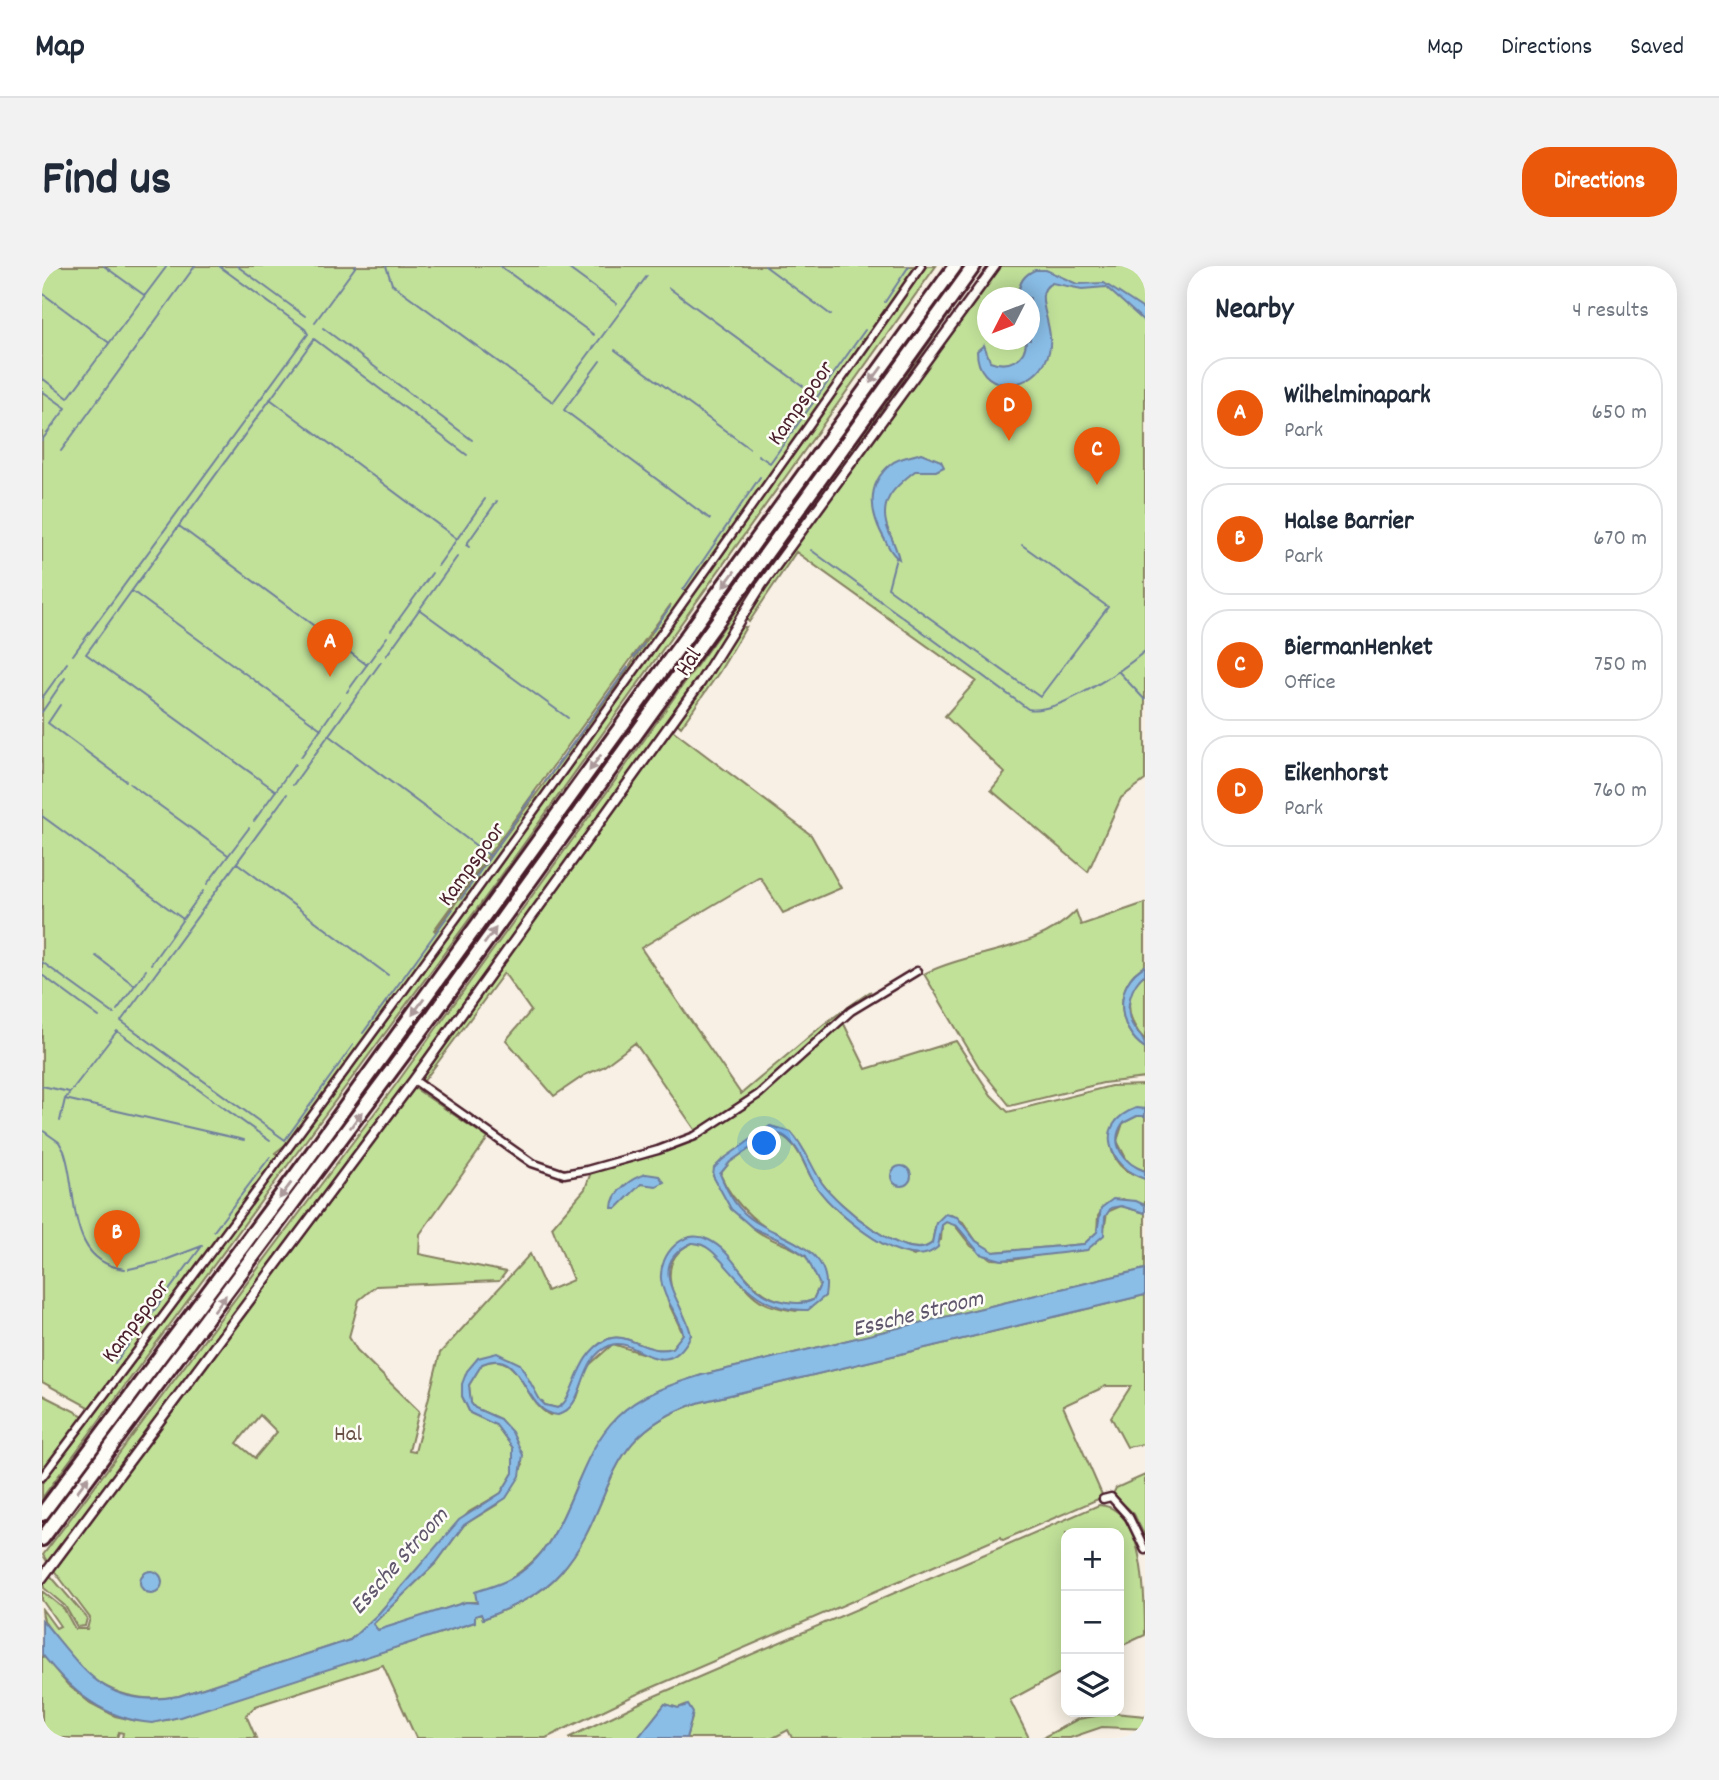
<!DOCTYPE html>
<html lang="en">
<head>
<meta charset="utf-8">
<style>
	:root { --surface:#fff; --page:#f2f2f3; --text:#1f2937; --muted:#747a83; --line:#e0e1e3; --accent:#ea580c }
	body { margin:0; font-family:Dekko,sans-serif; background:var(--page); color:var(--text) }
	.controls { position:absolute; right:21px; bottom:21px; display:grid; overflow:hidden; border-radius:14px; box-shadow:0 4px 18px #0003 }
	.controls button { width:63px; height:63px; display:grid; place-items:center; padding:0; border:0; border-bottom:2px solid var(--line); background:var(--surface); color:var(--text); font:35px sans-serif }
	.compass { position:absolute; left:935px; top:21px; width:63px; height:63px; border-radius:50%; background:var(--surface); box-shadow:0 4px 18px #0003; rotate:228deg }
	.you { position:absolute; left:723px; top:878px; width:24px; height:24px; margin:-18px; border:5px solid #fff; border-radius:50%; background:#1a73e8; box-shadow:0 0 0 10px #1a73e833 }
	.badge { display:grid; place-items:center; width:46px; height:46px; border-radius:50%; background:var(--accent); color:#fff; font-size:23px; font-weight:700 }
	.pin { position:absolute; translate:-50% -58px; filter:drop-shadow(0 2px 4px #0008) }
	.pin::after { content:''; position:absolute; top:37px; width:24px; height:21px; background:inherit; clip-path:polygon(0 0,100% 0,50% 100%) }
	.list { margin:0; padding:0; list-style:none }
	h2 { display:flex; justify-content:space-between; align-items:center; height:91px; margin:0; padding:0 28px; font-size:30px }
	h2 small { font-size:23px; font-weight:400; color:var(--muted) }
	.list li { display:grid; grid-template-columns:46px 1fr auto; gap:21px; align-items:center; box-sizing:border-box; height:112px; margin:0 14px 14px; padding:0 14px; border:2px solid var(--line); border-radius:28px }
	.list b { display:block; font-size:26px; white-space:nowrap }
	.list p { margin:0; font-size:23px; white-space:nowrap; color:var(--muted) }
	.list em { font-size:23px; font-style:normal; color:var(--muted) }
	.icon { flex:none; width:38px; height:38px; fill:none; stroke:currentColor; stroke-width:2; stroke-linecap:round; stroke-linejoin:round }
	.map { position:relative; flex:none; width:1103px; height:1472px; overflow:hidden; border-radius:28px }
	header { display:flex; align-items:center; gap:42px; box-sizing:border-box; height:98px; padding:0 35px; background:var(--surface); border-bottom:2px solid var(--line) }
	header strong { font-size:33px }
	nav { display:flex; gap:38px; margin-inline-start:auto; font-size:24px }
	.intro { display:flex; align-items:center; justify-content:space-between; box-sizing:border-box; height:168px; padding:0 42px }
	h1 { margin:0; font-size:49px }
	.button { padding:18px 32px; border-radius:28px; background:var(--accent); color:#fff; font-size:24px; font-weight:700 }
	main { display:flex; gap:42px; padding:0 42px }
	aside { flex:1; background:var(--surface); border-radius:28px; box-shadow:0 4px 18px #0003 }
	.map>svg:first-child { display:block }
</style>
</head>
<body>
<header>
<strong>Map</strong>
<nav><a>Map</a><a>Directions</a><a>Saved</a></nav>
</header>
<div class="intro"><h1>Find us</h1><a class="button">Directions</a></div>
<main>
<div class="map">
<svg width="1103" height="1472" viewBox="0 0 1103 1472">
	<rect width="100%" height="100%" fill="#f8f0e4"/>
	<filter id="ink" filterUnits="userSpaceOnUse"><feTurbulence type="fractalNoise" baseFrequency=".0143" numOctaves="2"/><feDisplacementMap in="SourceGraphic" scale="14" xChannelSelector="R" yChannelSelector="G"/><feConvolveMatrix kernelMatrix="1 2 1 2 8 2 1 2 1" color-interpolation-filters="sRGB"/></filter>
	<g filter="url(#ink)">
		<!-- green -->
		<path fill="#c1e199" stroke="#868062" stroke-width="2" fill-rule="evenodd" d="M 0,0 L 876,0 L 584,417 L 249,874 L 233,887 L 237,890 L 48,1142 L 0,1116 ZM 629,338 L 577,416 L 393,665 L 392,664 Z
			M 883,0 L 894,0 L 454,617 L 0,1232 L 0,1217 L 209,938 L 447,613 Z
			M 938,0 L 941,0 L 747,277 L 660,408 L 377,802 L 6,1297 L 1,1289 L 352,821 L 580,505 Z
			M 957,0 L 1103,0 L 1103,514 L 1079,532 L 1046,606 L 949,524 L 963,507 L 903,450 L 934,415 L 754,286 L 707,356 L 704,353 L 709,340 ZM 946,32 L 988,32 L 988,74 L 946,74 Z
			M 699,361 L 704,361 L 678,405 L 639,461 L 634,456 Z
			M 629,463 L 769,569 L 799,622 L 741,647 L 718,611 L 599,682 L 699,828 L 782,758 L 829,725 L 718,823 L 654,865 L 593,777 L 561,801 L 543,809 L 512,830 L 464,774 L 489,745 L 462,707 L 382,815 L 377,812 Z
			M 1103,637 L 1103,700 C 1071,717 1074,763 1103,782 L 1103,812 L 1061,817 L 968,840 L 937,801 L 882,708 C 930,684 996,685 1034,645 L 1039,659 Z
			M 1103,708 L 1103,774 C 1084,755 1080,726 1103,708 Z
			M 801,756 L 824,803 L 914,775 L 949,829 L 966,846 L 1069,820 L 1103,819 L 1103,843 C 1070,842 1057,882 1082,903 C 1088,908 1096,910 1103,913 L 1103,939 L 1080,933 L 1065,937 L 1056,950 L 1055,966 L 1042,978 L 951,986 L 934,975 L 921,956 L 909,949 L 894,957 L 890,977 C 866,1000 795,938 780,917 C 769,901 760,883 749,866 L 728,860 L 671,910 C 683,926 695,949 711,962 C 737,984 769,975 778,1019 L 771,1034 C 762,1038 754,1038 744,1036 C 699,1029 687,967 648,971 L 620,1000 L 627,1038 L 641,1068 L 630,1082 C 605,1090 585,1065 566,1073 C 537,1085 540,1133 515,1142 L 503,1139 L 498,1134 L 468,1093 L 436,1092 L 420,1130 L 428,1147 L 454,1159 L 471,1182 L 471,1207 L 459,1227 L 427,1246 L 331,1354 L 308,1374 L 137,1430 C 83,1440 43,1417 14,1372 C 7,1361 0,1357 0,1343 L 14,1362 L 18,1360 L 0,1334 L 0,1325 L 22,1343 L 33,1363 L 45,1363 L 48,1352 L 11,1303 L 371,821 L 446,872 L 378,968 L 377,988 L 464,1006 L 457,1015 L 334,1020 L 317,1034 L 307,1071 L 315,1084 L 377,1145 L 367,1185 L 373,1186 L 398,1087 L 488,988 L 505,1025 L 531,1014 L 510,961 L 543,923 L 549,906 C 583,893 619,889 652,873 C 708,844 754,797 801,756 ZM 218,1149 L 235,1166 L 213,1192 L 195,1177 Z
			M 1095,850 L 1103,850 L 1103,905 L 1087,898 L 1075,875 L 1081,857 Z
			M 730,867 C 757,870 762,904 776,923 C 800,955 836,976 872,990 L 899,974 L 900,959 L 904,956 L 911,957 L 929,980 L 949,993 L 971,994 L 1018,985 L 1045,984 L 1063,959 L 1065,946 L 1079,940 L 1103,947 L 1103,1003 L 660,1109 C 593,1132 565,1148 536,1216 C 526,1239 517,1263 502,1283 C 484,1306 458,1318 435,1336 L 424,1336 L 336,1365 L 331,1358 L 394,1297 L 422,1259 L 456,1238 L 481,1198 L 458,1153 L 433,1142 L 429,1137 L 427,1119 L 440,1098 C 479,1081 481,1137 508,1149 L 535,1132 L 545,1101 L 571,1078 L 618,1093 L 649,1069 C 636,1040 608,996 650,977 C 676,975 697,1024 721,1036 C 731,1042 743,1043 754,1045 L 783,1030 L 777,997 C 740,971 696,952 678,908 L 688,896 Z
			M 1103,1029 L 1103,1178 L 1085,1181 L 1069,1151 L 1089,1120 L 1064,1120 L 1021,1140 L 1061,1231 L 961,1274 L 959,1271 L 593,1429 L 504,1472 L 374,1472 L 341,1399 L 214,1440 L 204,1449 L 214,1472 L 80,1472 L 81,1467 L 77,1466 L 75,1472 L 5,1472 L 0,1467 L 0,1388 L 26,1419 L 48,1437 L 73,1450 L 95,1455 L 125,1454 L 433,1356 L 433,1350 L 439,1348 L 441,1353 C 469,1341 498,1330 518,1307 C 577,1240 553,1168 659,1136 Z
			M 0,1129 L 42,1150 L 0,1205 Z
			M 1103,1209 L 1103,1271 L 1092,1248 L 1071,1228 L 1074,1222 Z
			M 1057,1239 C 1103,1241 1103,1331 1103,1369 L 1077,1381 L 1077,1267 L 1024,1267 L 1024,1404 L 968,1434 L 987,1472 L 750,1472 L 746,1464 L 731,1472 L 644,1472 L 650,1452 L 643,1439 L 636,1442 L 623,1438 L 596,1472 L 526,1472 L 608,1432 Z
			M 7,1308 L 45,1352 L 43,1360 L 35,1361 L 23,1340 L 2,1322 L 1,1316 Z
			M 1072,1447 L 1103,1450 L 1103,1463 L 1060,1461 L 1028,1472 L 1000,1472 L 1036,1453 Z"/>
		<!-- water -->
		<path fill="#8abee7" stroke="#707e9c" stroke-width="2" d="M 993,4 L 1004,4 L 1035,18 L 1062,17 L 1103,44 L 1103,56 L 1064,21 L 1040,23 L 1010,17 C 985,29 1021,65 1003,96 C 985,128 935,126 935,85 L 942,79 L 948,95 C 966,102 984,94 984,74 L 988,74 L 988,32 L 977,31 C 976,19 981,9 993,4 Z
			M 879,187 L 899,195 L 902,201 L 894,205 L 873,205 C 851,222 835,237 847,266 C 851,275 855,284 857,293 C 850,289 848,283 844,276 C 829,250 822,220 849,198 C 857,191 869,191 879,187 Z
			M 1103,700 L 1103,708 C 1089,719 1082,742 1090,758 C 1095,768 1103,771 1103,782 C 1074,763 1071,717 1103,700 Z
			M 1094,842 L 1103,843 L 1103,850 L 1095,850 L 1081,857 C 1066,878 1083,898 1103,905 L 1103,913 C 1067,901 1050,858 1094,842 Z
			M 728,860 L 749,866 C 763,881 769,900 780,917 C 795,938 866,1000 890,977 L 894,957 L 903,948 L 915,951 L 934,975 L 952,986 L 1042,978 L 1055,966 L 1059,942 L 1071,933 L 1094,935 L 1103,939 L 1103,947 L 1079,940 L 1069,942 L 1063,951 L 1062,969 L 1045,984 L 960,994 L 938,988 L 915,960 L 904,956 L 900,959 L 896,981 C 866,1010 795,949 776,923 C 765,908 760,884 745,872 C 741,868 735,868 730,867 L 688,896 L 678,908 C 686,928 696,945 714,956 C 745,975 792,983 783,1030 L 766,1044 C 695,1047 683,975 650,977 C 600,1000 644,1038 649,1069 C 623,1121 594,1070 569,1079 C 534,1093 546,1139 516,1149 C 479,1147 484,1079 440,1098 L 427,1119 L 429,1137 L 433,1142 L 458,1153 L 470,1166 L 481,1189 L 478,1210 L 464,1232 L 422,1259 L 394,1297 L 331,1358 L 336,1364 L 424,1336 L 435,1337 L 433,1326 C 444,1322 457,1319 468,1313 C 530,1280 528,1197 575,1151 C 598,1128 630,1118 660,1109 L 1103,1003 L 1103,1029 L 659,1136 C 553,1168 577,1240 518,1307 C 498,1330 469,1341 441,1353 L 439,1348 L 433,1350 L 433,1356 L 138,1451 L 110,1457 C 61,1453 29,1425 0,1388 L 0,1354 C 43,1404 62,1444 137,1430 L 308,1374 L 337,1347 L 417,1254 L 459,1227 L 471,1207 L 471,1182 L 454,1159 L 428,1147 L 420,1130 L 420,1118 L 425,1105 L 436,1092 L 455,1087 L 478,1098 L 498,1134 L 503,1139 L 515,1142 C 534,1135 531,1089 566,1073 C 585,1065 606,1090 630,1082 L 641,1068 C 638,1049 621,1034 619,1013 C 617,988 642,961 667,974 C 699,990 701,1030 745,1036 C 755,1038 762,1038 771,1034 L 778,1019 L 764,990 L 744,977 L 711,962 L 689,943 L 671,910 L 672,902 L 680,894 Z
			M849 910a10 10 0 1 1 20 0a10 10 0 1 1-20 0Z
			M 604,908 L 617,910 L 622,916 L 614,920 L 599,918 L 575,942 L 570,942 C 570,926 589,912 604,908 Z
			M98 1316a11 11 0 1 1 22 0a11 11 0 1 1-22 0Z
			M 623,1438 L 636,1442 L 646,1439 L 651,1447 L 644,1472 L 596,1472 Z"/>
		<g fill="none" stroke-linecap="round" stroke-linejoin="round">
			<!-- stream -->
			<path stroke="#707e9c" stroke-width="2" d="M 62,0 L 102,29
				M 195,0 L 263,50
				M 344,0 L 350,18 L 511,136 L 605,10
				M 458,0 L 552,69
				M 523,0 L 575,38
				M 723,0 L 789,49
				M 627,22 L 761,120
				M 0,27 L 66,76
				M 843,36 L 867,0
				M 273,56 L 314,0
				M 281,62 L 430,174
				M 573,84 L 707,182
				M 558,95 L 522,144 L 668,253
				M 0,112 L 26,132 L 125,0
				M 0,125 L 24,142 L 0,174
				M 228,133 L 414,272
				M 19,185 L 153,0
				M 716,189 L 728,197 L 823,64
				M 137,260 L 325,399
				M 427,281 L 424,279 L 455,235
				M 769,284 L 986,443 C 1015,449 1081,404 1103,385
				M 854,292 L 846,322 L 998,431 L 1066,341 L 980,279
				M 396,300 L 443,233
				M 641,324 L 718,211
				M 90,325 L 279,463
				M 378,344 L 526,452
				M 349,364 L 390,307
				M 611,365 L 628,341
				M 31,389 L 266,68 L 263,63 L 177,0
				M 344,390 L 415,291
				M 592,391 L 602,378
				M 1077,406 L 1103,434
				M 305,426 L 345,371
				M 0,432 L 25,397
				M 18,439 L 6,457 L 84,515
				M 0,446 L 23,412
				M 286,469 L 448,590
				M 259,491 L 298,435
				M 503,516 L 586,401
				M 88,518 L 186,589
				M 251,519 L 339,396
				M 234,525 L 44,388 L 272,73 L 425,189
				M 245,528 L 79,755 L 243,874 L 311,779
				M 0,550 L 141,653
				M 212,555 L 253,498
				M 195,597 L 346,709
				M 165,618 L 207,562
				M 419,633 L 493,526
				M 54,690 L 92,719
				M 0,696 L 72,748
				M 109,698 L 161,625
				M 0,709 L 57,751
				M 75,744 L 104,704
				M 321,767 L 411,643
				M 0,820 L 27,826
				M 23,833 L 202,874
				M 18,855 L 23,833 L 75,765 L 228,875
				M 0,864 L 17,876 L 22,885 C 37,926 23,996 83,1003
				M 172,965 L 228,891
				M 73,1097 L 160,980 L 118,996 L 87,1003"/>
			<!-- minor casing -->
			<g stroke="#4a1f2b" stroke-width="11">
				<path id="minor" d="M 372,814 L 490,897 L 522,908 L 545,904 L 616,884 L 653,870 L 717,828 L 809,745 L 875,705
					M 0,1211 C 302,814 593,408 879,0
					M 1061,1233 L 1069,1231 L 1087,1251 L 1103,1284"/>
			</g>
			<!-- tertiary casing -->
			<g stroke="#4a1f2b" stroke-width="13">
				<path id="tertiary" d="M 0,1312 L 372,814 L 658,417 L 719,320 L 953,0"/>
			</g>
			<!-- motorway casing -->
			<g stroke="#4a1f2b" stroke-width="18">
				<path id="motorway" d="M 0,1248 L 254,909 L 913,0
					M 0,1273 L 391,749 L 932,0"/>
			</g>
			<!-- minor -->
			<use href="#minor" stroke="#fdfcf7" stroke-width="6"/>
			<!-- tertiary -->
			<use href="#tertiary" stroke="#fdfcf7" stroke-width="8"/>
			<!-- motorway -->
			<use href="#motorway" stroke="#fdfcf7" stroke-width="12"/>
		</g>
		<!-- one-way arrows -->
		<defs><path id="oneway-solid" d="M-6-.8H1V-3.2L6.5 0L1 3.2V.8H-6Z" transform="scale(1.75)"/></defs>
		<g fill="#ac999b">
			<use href="#oneway-solid" transform="translate(834 109) rotate(126)"/>
			<use href="#oneway-solid" transform="translate(687 313) rotate(126)"/>
			<use href="#oneway-solid" transform="translate(553 497) rotate(126)"/>
			<use href="#oneway-solid" transform="translate(448 670) rotate(-54)"/>
			<use href="#oneway-solid" transform="translate(376 741) rotate(126)"/>
			<use href="#oneway-solid" transform="translate(314 854) rotate(-54)"/>
			<use href="#oneway-solid" transform="translate(243 925) rotate(127)"/>
			<use href="#oneway-solid" transform="translate(178 1037) rotate(-53)"/>
			<use href="#oneway-solid" transform="translate(41 1218) rotate(-53)"/>
		</g>
	</g>
	<g text-anchor="middle" dominant-baseline="central" stroke-width="5" stroke-linejoin="round" paint-order="stroke">
		<!-- street labels -->
		<g font-size="23" fill="#4a1f2b" stroke="#fdfcf7">
			<text transform="translate(760 138) rotate(-55)">Kampspoor</text>
			<text transform="translate(648 397) rotate(-57)">Hal</text>
			<text transform="translate(431 599) rotate(-54)">Kampspoor</text>
			<text transform="translate(95 1056) rotate(-53)">Kampspoor</text>
		</g>
		<!-- park labels -->
		<g font-size="23" fill="#685046" stroke="#fdfcf7">
			<text x="306" y="1169">Hal</text>
		</g>
		<!-- water labels -->
		<g font-size="24" font-style="italic" fill="#60576d" stroke="#fdfcf7">
			<text transform="translate(876 1049) rotate(-14)">Essche Stroom</text>
			<text transform="translate(358 1296) rotate(-48)">Essche Stroom</text>
		</g>
	</g>
</svg>
<div class="controls">
<button>+</button>
<button>−</button>
<button><svg class="icon" aria-label="layers" viewBox="0 0 24 24"><path d="M12 4l9 5-9 5-9-5zM3 14l9 5 9-5"/></svg></button>
</div>
<svg class="compass" viewBox="-18 -18 36 36"><path d="M0-13l5 13h-10z" fill="#e53935"/><path d="M0 13l5-13h-10z" fill="#747a83"/></svg>
<div class="you"></div>
<div class="pin badge" style="left:288px;top:411px">A</div>
<div class="pin badge" style="left:75px;top:1002px">B</div>
<div class="pin badge" style="left:1055px;top:219px">C</div>
<div class="pin badge" style="left:967px;top:175px">D</div>
</div>
<aside>
<h2>Nearby<small>4 results</small></h2>
<ul class="list">
<li><span class="badge">A</span><div><b>Wilhelminapark</b><p>Park</p></div><em>650 m</em></li>
<li><span class="badge">B</span><div><b>Halse Barrier</b><p>Park</p></div><em>670 m</em></li>
<li><span class="badge">C</span><div><b>BiermanHenket</b><p>Office</p></div><em>750 m</em></li>
<li><span class="badge">D</span><div><b>Eikenhorst</b><p>Park</p></div><em>760 m</em></li>
</ul>
</aside>
</main>
</body>
</html>
